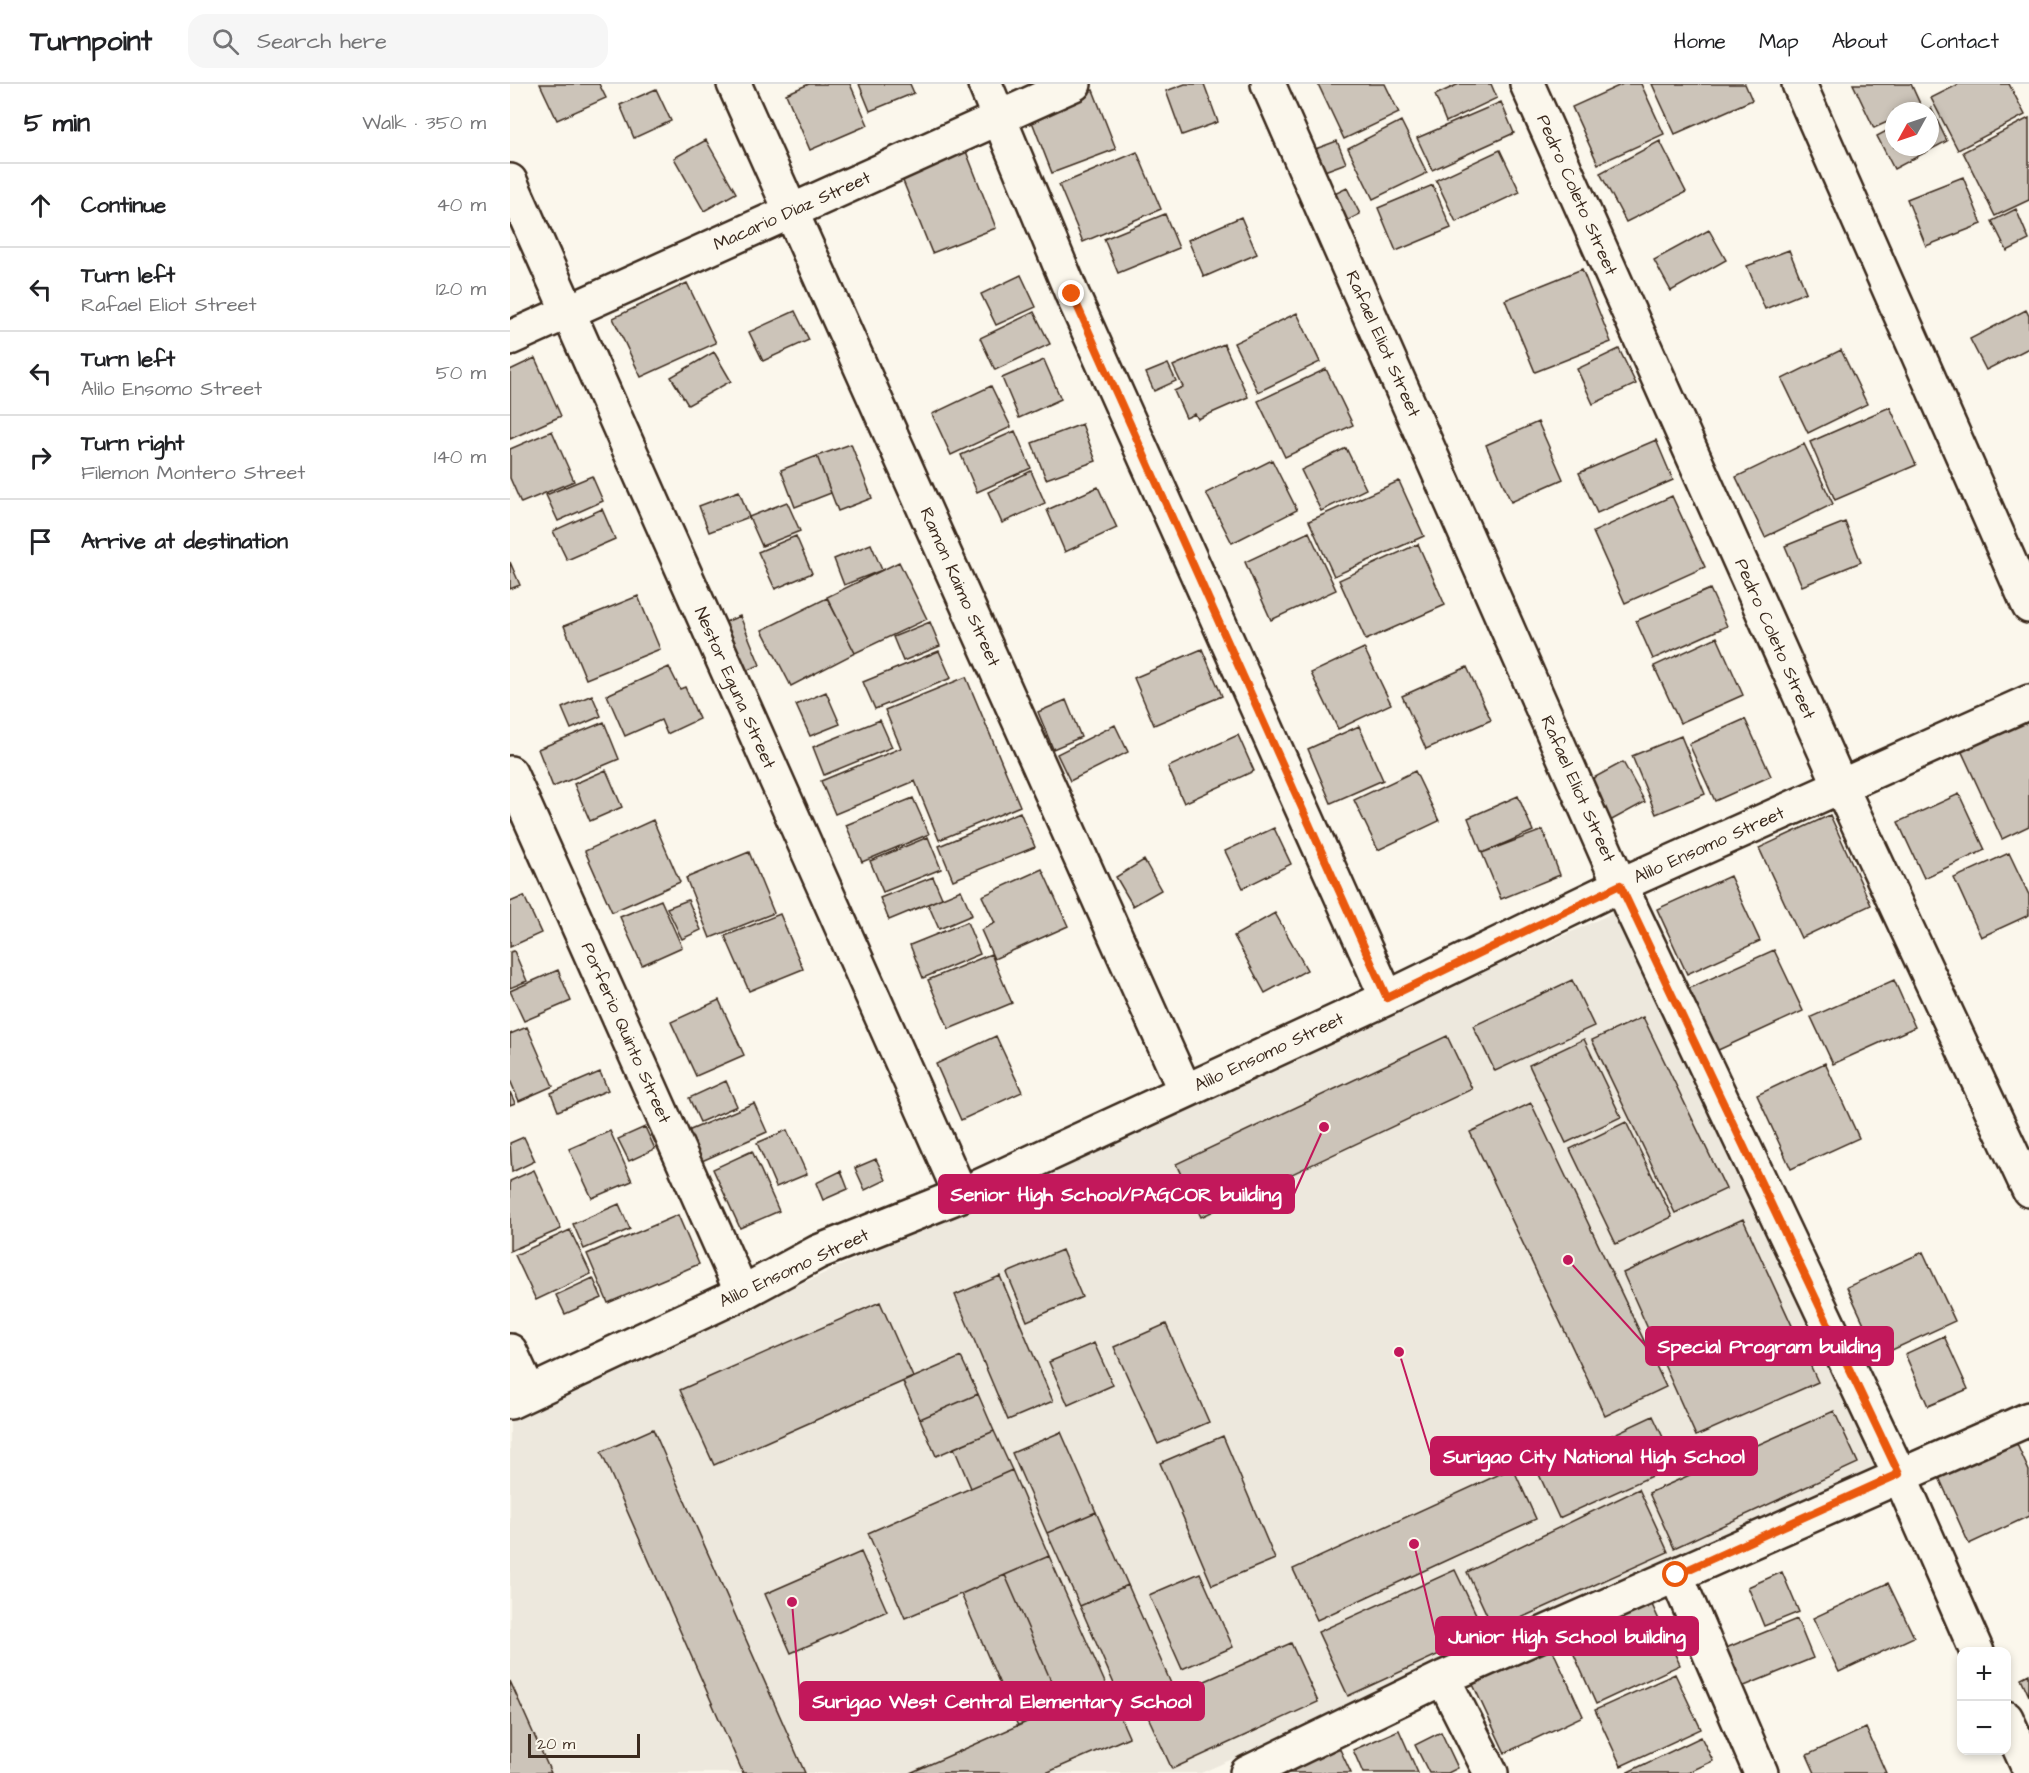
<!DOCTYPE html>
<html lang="en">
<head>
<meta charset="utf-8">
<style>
	:root { --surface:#fff; --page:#f6f6f6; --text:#202124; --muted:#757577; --line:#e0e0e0 }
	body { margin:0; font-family:"Architects Daughter",sans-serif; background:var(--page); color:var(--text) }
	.controls { position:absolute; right:18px; bottom:18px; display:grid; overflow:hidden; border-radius:12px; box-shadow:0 3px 9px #0003 }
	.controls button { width:54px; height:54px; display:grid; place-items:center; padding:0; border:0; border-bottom:2px solid var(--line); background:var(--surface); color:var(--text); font:30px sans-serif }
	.compass { position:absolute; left:1375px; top:18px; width:54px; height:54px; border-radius:50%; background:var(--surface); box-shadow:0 3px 9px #0003; rotate:230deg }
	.scale { position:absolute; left:18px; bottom:15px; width:112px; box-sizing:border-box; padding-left:6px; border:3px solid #3b2a1e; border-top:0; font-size:16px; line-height:21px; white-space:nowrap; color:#3b2a1e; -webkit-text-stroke:4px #fbf7ec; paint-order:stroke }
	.stop { position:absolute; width:18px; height:18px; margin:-14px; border:4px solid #ea580c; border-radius:50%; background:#fff }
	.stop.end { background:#ea580c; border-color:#fff; box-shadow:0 2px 6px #0008 }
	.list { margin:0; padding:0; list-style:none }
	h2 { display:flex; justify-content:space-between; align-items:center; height:78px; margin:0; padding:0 24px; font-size:26px }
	h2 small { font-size:20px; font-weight:400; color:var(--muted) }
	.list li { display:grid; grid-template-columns:39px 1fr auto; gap:18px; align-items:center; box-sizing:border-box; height:84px; padding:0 24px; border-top:2px solid var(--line) }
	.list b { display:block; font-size:22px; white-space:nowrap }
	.list p { margin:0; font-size:20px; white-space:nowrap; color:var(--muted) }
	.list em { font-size:20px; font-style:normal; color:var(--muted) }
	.icon { flex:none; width:33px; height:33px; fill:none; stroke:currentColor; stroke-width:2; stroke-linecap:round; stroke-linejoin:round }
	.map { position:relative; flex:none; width:1519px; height:1689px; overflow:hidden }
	header { display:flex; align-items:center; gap:36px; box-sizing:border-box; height:84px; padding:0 30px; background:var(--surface); border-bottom:2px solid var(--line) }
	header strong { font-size:28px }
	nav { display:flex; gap:33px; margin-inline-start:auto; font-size:21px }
	.search { width:420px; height:54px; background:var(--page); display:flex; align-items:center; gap:15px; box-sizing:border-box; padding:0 21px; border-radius:18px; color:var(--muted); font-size:22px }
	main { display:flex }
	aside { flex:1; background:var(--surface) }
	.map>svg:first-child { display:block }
</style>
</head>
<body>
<header>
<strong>Turnpoint</strong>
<div class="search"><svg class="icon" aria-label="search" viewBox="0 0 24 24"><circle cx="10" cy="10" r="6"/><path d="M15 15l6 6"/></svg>Search here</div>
<nav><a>Home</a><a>Map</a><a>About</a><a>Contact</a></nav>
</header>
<main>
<aside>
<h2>5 min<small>Walk · 350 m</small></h2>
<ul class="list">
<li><svg class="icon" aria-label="ahead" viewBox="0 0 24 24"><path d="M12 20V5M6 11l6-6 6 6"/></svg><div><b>Continue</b></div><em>40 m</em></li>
<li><svg class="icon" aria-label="left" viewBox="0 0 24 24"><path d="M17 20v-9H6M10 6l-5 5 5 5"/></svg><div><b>Turn left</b><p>Rafael Eliot Street</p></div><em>120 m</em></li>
<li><svg class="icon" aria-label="left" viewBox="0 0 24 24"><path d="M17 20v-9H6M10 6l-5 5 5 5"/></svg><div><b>Turn left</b><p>Alilo Ensomo Street</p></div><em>50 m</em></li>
<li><svg class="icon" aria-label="right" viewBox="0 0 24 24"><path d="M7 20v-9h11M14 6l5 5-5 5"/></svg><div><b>Turn right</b><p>Filemon Montero Street</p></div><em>140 m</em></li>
<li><svg class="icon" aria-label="arrive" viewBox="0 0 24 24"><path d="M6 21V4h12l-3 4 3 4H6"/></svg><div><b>Arrive at destination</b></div></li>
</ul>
</aside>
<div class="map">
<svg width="1519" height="1689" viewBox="0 0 1519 1689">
	<rect width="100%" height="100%" fill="#fbf7ec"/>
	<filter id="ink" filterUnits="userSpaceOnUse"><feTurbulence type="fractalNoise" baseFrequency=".0167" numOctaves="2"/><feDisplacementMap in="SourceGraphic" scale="12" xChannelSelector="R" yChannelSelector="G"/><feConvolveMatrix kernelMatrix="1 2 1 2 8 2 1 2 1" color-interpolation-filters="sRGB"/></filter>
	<g filter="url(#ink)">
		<!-- built -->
		<path fill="#ede8dd" d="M 1109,826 L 1376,1383 L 691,1689 L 0,1689 L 0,1333 Z"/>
		<!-- building -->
		<path fill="#ccc4b9" stroke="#3b2a1e" stroke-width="1.5" d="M 30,0 L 89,0 L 96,14 L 47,36 Z
			M 299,0 L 340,0 L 358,41 L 300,66 L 276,10 Z
			M 349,0 L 400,0 L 404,9 L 360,27 Z
			M 675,0 L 694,0 L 708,38 L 672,51 L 656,7 Z
			M 808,0 L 875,0 L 889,29 L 834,55 Z
			M 949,0 L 981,0 L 987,14 L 936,38 L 925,11 Z
			M 1113,0 L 1131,0 L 1154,50 L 1088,80 L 1062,23 Z
			M 1142,0 L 1235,0 L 1242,16 L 1165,50 Z
			M 1343,0 L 1401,0 L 1411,22 L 1400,27 L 1384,27 L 1384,35 L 1364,44 Z
			M 1449,0 L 1499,0 L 1515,31 L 1448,66 L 1421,14 Z
			M 146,5 L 161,37 L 124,54 L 110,21 Z
			M 583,6 L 606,65 L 542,89 L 519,30 Z
			M 991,18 L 1004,49 L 922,86 L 907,54 Z
			M 1421,24 L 1437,57 L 1384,85 L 1367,52 L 1384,43 L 1384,63 L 1420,63 L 1420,27 L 1415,27 Z
			M 1519,34 L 1519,116 L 1485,132 L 1453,68 Z
			M 891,37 L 917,89 L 863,115 L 838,64 Z
			M 196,56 L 226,109 L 194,127 L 164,74 Z
			M 452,57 L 486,144 L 422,169 L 387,82 Z
			M 827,57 L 836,79 L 809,89 L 800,67 Z
			M 1150,57 L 1176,108 L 1116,138 L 1090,89 Z
			M 990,66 L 1010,108 L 946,138 L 926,96 Z
			M 627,68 L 651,125 L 573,158 L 549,101 Z
			M 1453,93 L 1472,140 L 1416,162 L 1397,115 Z
			M 923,101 L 941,144 L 886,167 L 868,124 Z
			M 837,104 L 850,130 L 829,141 L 816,114 Z
			M 1506,125 L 1519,156 L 1497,167 L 1482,137 Z
			M 655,130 L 669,164 L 608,189 L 594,155 Z
			M 731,133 L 747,170 L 694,193 L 678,156 Z
			M 1199,146 L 1216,176 L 1161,207 L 1144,176 Z
			M 1279,166 L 1296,208 L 1255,225 L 1237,182 Z
			M 1072,185 L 1101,258 L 1025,288 L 995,216 Z
			M 511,191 L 526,223 L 486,241 L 471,210 Z
			M 177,199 L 206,259 L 131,293 L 103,234 Z
			M 1516,226 L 1519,232 L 1519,264 L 1476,286 L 1460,255 Z
			M 285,227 L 299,256 L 253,277 L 239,248 Z
			M 524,228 L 540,260 L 485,286 L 470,254 Z
			M 787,229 L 810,278 L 748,308 L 724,259 Z
			M 714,260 L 738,313 L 688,335 L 685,330 L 676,334 L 664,307 L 673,303 L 663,282 Z
			M 1109,265 L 1126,300 L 1083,320 L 1067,285 Z
			M 1331,266 L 1357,320 L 1298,349 L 1272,295 Z
			M 204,268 L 221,297 L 178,321 L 161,293 Z
			M 25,274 L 51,332 L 0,355 L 0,286 Z
			M 534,276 L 551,315 L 509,334 L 492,294 Z
			M 658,280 L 666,297 L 644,307 L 636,289 Z
			M 816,285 L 843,341 L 775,373 L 748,317 Z
			M 481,302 L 501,343 L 441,371 L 422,330 Z
			M 1380,323 L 1406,381 L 1325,416 L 1300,358 Z
			M 1028,338 L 1053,395 L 1001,418 L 976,361 Z
			M 572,340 L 586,377 L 536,395 L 522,359 Z
			M 42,347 L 64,397 L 11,419 L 0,394 L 0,365 Z
			M 505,347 L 521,384 L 467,408 L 451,371 Z
			M 1146,356 L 1163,396 L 1087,429 L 1069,389 Z
			M 341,360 L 362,414 L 328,427 L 307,372 Z
			M 1294,360 L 1323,420 L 1255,453 L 1226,393 Z
			M 836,364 L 856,405 L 811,427 L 791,386 Z
			M 307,372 L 321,409 L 285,423 L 271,386 Z
			M 762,376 L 787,426 L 722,459 L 696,409 Z
			M 521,387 L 535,419 L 492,439 L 478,408 Z
			M 82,392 L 93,417 L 48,437 L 36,411 Z
			M 889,397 L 914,452 L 824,492 L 799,437 Z
			M 588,403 L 607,444 L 555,468 L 537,426 Z
			M 229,407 L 239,433 L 199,448 L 189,422 Z
			M 1162,412 L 1195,483 L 1115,519 L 1083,448 Z
			M 277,418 L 290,447 L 252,462 L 239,433 Z
			M 92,425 L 105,455 L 57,476 L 43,447 Z
			M 1335,438 L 1351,478 L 1292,502 L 1275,462 Z
			M 799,448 L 826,506 L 761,536 L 735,478 Z
			M 286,452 L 302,489 L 265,505 L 248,468 Z
			M 361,460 L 372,486 L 334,501 L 324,475 Z
			M 908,460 L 935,521 L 856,556 L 829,496 Z
			M 0,478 L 10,501 L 0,505 Z
			M 389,478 L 417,535 L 345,569 L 317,513 Z
			M 1200,505 L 1217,542 L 1143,575 L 1126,537 Z
			M 128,512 L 150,565 L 76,595 L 54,542 Z
			M 317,514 L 345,569 L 281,602 L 252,546 Z
			M 230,532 L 250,581 L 228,590 L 208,541 Z
			M 420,538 L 430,562 L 393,577 L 383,553 Z
			M 1207,553 L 1233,611 L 1170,639 L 1144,582 Z
			M 854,564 L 881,620 L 828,645 L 801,589 Z
			M 692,565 L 712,612 L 644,641 L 624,594 Z
			M 429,567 L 441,594 L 365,625 L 353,598 Z
			M 159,583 L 170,605 L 175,603 L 189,635 L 157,650 L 151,636 L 115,652 L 97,611 Z
			M 957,583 L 981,636 L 916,665 L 892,612 Z
			M 456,593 L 510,722 L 429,756 L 405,697 L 325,730 L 311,697 L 391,664 L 375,626 Z
			M 316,608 L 330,640 L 300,652 L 286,621 Z
			M 82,611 L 91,632 L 61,645 L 52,624 Z
			M 556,616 L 571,653 L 543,665 L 528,628 Z
			M 1235,635 L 1261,692 L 1205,717 L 1179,660 Z
			M 1519,635 L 1519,742 L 1492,755 L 1451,666 Z
			M 370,636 L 382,663 L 314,691 L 303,663 Z
			M 94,638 L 109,675 L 43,703 L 28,665 Z
			M 605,641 L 618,668 L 560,697 L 547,670 Z
			M 849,642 L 873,696 L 821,719 L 798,665 Z
			M 728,651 L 744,687 L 674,719 L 658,683 Z
			M 1171,652 L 1195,710 L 1146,730 L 1122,672 Z
			M 1113,678 L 1135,718 L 1100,737 L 1078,697 Z
			M 96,686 L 112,723 L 80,737 L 64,700 Z
			M 905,687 L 929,737 L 868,766 L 844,716 Z
			M 1449,710 L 1475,766 L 1414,794 L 1388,738 Z
			M 1008,712 L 1023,747 L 972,769 L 958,734 Z
			M 403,714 L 419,750 L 352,778 L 336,741 Z
			M 510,728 L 525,763 L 443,796 L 429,762 Z
			M 1320,731 L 1361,821 L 1291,854 L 1249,764 Z
			M 143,736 L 170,798 L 102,828 L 75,767 Z
			M 764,744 L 781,780 L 733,804 L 715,767 Z
			M 1033,746 L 1050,791 L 991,815 L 972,769 Z
			M 418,753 L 431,785 L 373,808 L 360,777 Z
			M 239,768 L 264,829 L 200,854 L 176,794 Z
			M 1499,769 L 1519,811 L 1519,831 L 1471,853 L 1444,794 Z
			M 634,776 L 651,806 L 623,822 L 606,793 Z
			M 532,785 L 558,842 L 484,875 L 471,846 L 485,839 L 472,812 Z
			M 1220,792 L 1250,857 L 1177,890 L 1147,825 Z
			M 423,793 L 432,814 L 379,836 L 370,814 Z
			M 451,806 L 462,831 L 429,845 L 418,820 Z
			M 14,812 L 31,849 L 0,863 L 0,818 Z
			M 151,816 L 172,863 L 132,881 L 110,833 Z
			M 178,816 L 191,846 L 172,855 L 157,824 Z
			M 765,829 L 797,886 L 755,909 L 724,852 Z
			M 270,830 L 293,885 L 239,907 L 215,852 Z
			M 457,838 L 470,870 L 413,894 L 400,861 Z
			M 1264,866 L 1293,927 L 1204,968 L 1175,906 Z
			M 4,867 L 17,897 L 0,904 L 0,868 Z
			M 481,870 L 502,919 L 439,945 L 418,896 Z
			M 48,886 L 61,917 L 14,937 L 0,907 Z
			M 1062,896 L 1084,942 L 985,987 L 963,942 Z
			M 1384,896 L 1405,943 L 1323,980 L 1301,933 Z
			M 209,916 L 234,971 L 186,992 L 161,938 Z
			M 1133,933 L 1216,1105 L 1165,1129 L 1082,956 Z
			M 17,943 L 43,1002 L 9,1017 L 0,996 L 0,950 Z
			M 486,952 L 512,1008 L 451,1036 L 426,980 Z
			M 937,952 L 962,1005 L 691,1133 L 666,1080 Z
			M 1074,955 L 1111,1033 L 1056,1059 L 1019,981 Z
			M 1315,979 L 1349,1054 L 1281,1085 L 1247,1011 Z
			M 90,988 L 98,1006 L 48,1027 L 41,1009 Z
			M 216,997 L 227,1022 L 190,1038 L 179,1014 Z
			M 0,1008 L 5,1019 L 0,1021 Z
			M 244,1019 L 257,1048 L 192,1077 L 178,1047 Z
			M 1021,1019 L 1156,1303 L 1095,1332 L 960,1048 Z
			M 1116,1038 L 1162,1133 L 1106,1160 L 1060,1065 Z
			M 135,1043 L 145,1065 L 119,1077 L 108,1055 Z
			M 277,1046 L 297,1090 L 266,1103 L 247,1059 Z
			M 100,1047 L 122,1097 L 82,1114 L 59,1065 Z
			M 14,1053 L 25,1077 L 2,1088 L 0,1059 Z
			M 242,1067 L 269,1127 L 230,1144 L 203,1085 Z
			M 366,1075 L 376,1096 L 355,1106 L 345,1084 Z
			M 24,1086 L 51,1145 L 0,1167 L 0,1097 Z
			M 331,1087 L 338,1105 L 313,1116 L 306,1099 Z
			M 109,1120 L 120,1145 L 74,1165 L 63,1140 Z
			M 168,1131 L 189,1180 L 98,1219 L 77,1170 Z
			M 1233,1135 L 1308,1298 L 1186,1352 L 1113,1189 Z
			M 60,1146 L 81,1190 L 26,1216 L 5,1171 Z
			M 552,1166 L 572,1213 L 517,1237 L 497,1189 Z
			M 1413,1168 L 1445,1237 L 1369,1272 L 1337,1203 Z
			M 490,1192 L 543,1317 L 498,1336 L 445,1211 Z
			M 83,1194 L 92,1214 L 55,1230 L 46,1211 Z
			M 370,1218 L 403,1293 L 204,1381 L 170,1306 Z
			M 656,1240 L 699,1338 L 648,1360 L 604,1263 Z
			M 1434,1252 L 1458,1305 L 1418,1322 L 1395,1270 Z
			M 584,1259 L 603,1301 L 558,1321 L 539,1278 Z
			M 451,1273 L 468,1310 L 410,1335 L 393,1298 Z
			M 468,1310 L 484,1347 L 426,1372 L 410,1335 Z
			M 1324,1327 L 1348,1379 L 1164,1464 L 1139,1409 Z
			M 1143,1332 L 1166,1381 L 1049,1434 L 1027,1386 Z
			M 143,1345 L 295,1689 L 233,1689 L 91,1368 Z
			M 484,1347 L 502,1386 L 461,1404 L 444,1364 Z
			M 551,1348 L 586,1428 L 537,1449 L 502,1369 Z
			M 713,1352 L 765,1475 L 702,1501 L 650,1379 Z
			M 1505,1356 L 1519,1387 L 1519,1432 L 1459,1460 L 1428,1391 Z
			M 1003,1384 L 1026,1435 L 807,1536 L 783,1485 Z
			M 502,1386 L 539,1472 L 395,1534 L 358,1449 Z
			M 1129,1405 L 1158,1468 L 984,1546 L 957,1488 Z
			M 586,1428 L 618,1501 L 570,1522 L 537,1449 Z
			M 351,1468 L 377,1527 L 281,1569 L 255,1510 Z
			M 539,1472 L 619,1653 L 536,1689 L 400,1689 L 552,1622 L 495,1491 Z
			M 945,1486 L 975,1549 L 838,1612 L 808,1548 Z
			M 1272,1488 L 1289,1528 L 1254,1542 L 1238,1503 Z
			M 690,1489 L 723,1563 L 672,1585 L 639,1511 Z
			M 495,1491 L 552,1622 L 508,1642 L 451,1510 Z
			M 1378,1499 L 1404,1553 L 1329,1588 L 1303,1534 Z
			M 618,1501 L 666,1611 L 618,1632 L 570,1522 Z
			M 1137,1510 L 1170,1581 L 1086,1620 L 1054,1548 Z
			M 1287,1535 L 1303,1574 L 1227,1605 L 1211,1566 Z
			M 1039,1558 L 1073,1632 L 995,1669 L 960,1594 Z
			M 781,1559 L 808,1618 L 662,1685 L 634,1624 Z
			M 1165,1590 L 1191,1645 L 1111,1682 L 1085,1626 Z
			M 1519,1590 L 1519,1612 L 1511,1594 Z
			M 0,1597 L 41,1689 L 0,1689 Z
			M 1356,1644 L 1376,1689 L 1305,1689 L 1297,1671 Z
			M 889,1646 L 908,1689 L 853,1689 L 843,1666 Z
			M 931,1648 L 948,1684 L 938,1689 L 919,1689 L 905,1661 Z
			M 1191,1653 L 1203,1677 L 1177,1689 L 1116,1689 Z
			M 827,1659 L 841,1689 L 762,1689 Z"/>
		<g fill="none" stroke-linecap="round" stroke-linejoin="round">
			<!-- minor casing -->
			<g stroke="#3b2a1e" stroke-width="38">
				<path id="minor" d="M 224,0 L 675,1007
					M 475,0 L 562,210 L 877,914
					M 758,0 L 1110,801 L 1389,1390 L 1467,1568
					M 1017,0 L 1330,701 L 1519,1106
					M 1289,0 L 1519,522
					M 0,97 L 451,1111
					M 0,254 L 564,0
					M 0,689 L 232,1209
					M 0,1267 L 19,1308
					M 0,1318 L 232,1209 L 308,1168 L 451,1111 L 877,914 L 1110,801 L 1519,618
					M 1166,1491 L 1251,1689
					M 933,1594 L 981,1689
					M 1496,1634 L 1519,1685
					M 737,1689 L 933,1594 L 1519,1335"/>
			</g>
			<!-- minor -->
			<use href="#minor" stroke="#fbf7ec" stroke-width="33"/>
		</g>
	</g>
	<g fill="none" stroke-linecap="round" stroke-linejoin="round" filter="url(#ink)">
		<!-- route -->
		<path stroke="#ea580c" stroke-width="8" d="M 562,210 L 877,914 L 1110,801 L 1389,1390 L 1166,1491"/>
	</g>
	<g text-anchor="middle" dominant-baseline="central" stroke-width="4.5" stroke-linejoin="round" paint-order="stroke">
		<!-- street labels -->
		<g font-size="18" fill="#3b2a1e" stroke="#fbf7ec">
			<text transform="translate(1067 111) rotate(66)">Pedro Coleto Street</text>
			<text transform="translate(282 127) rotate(-24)">Macario Diaz Street</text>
			<text transform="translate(873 260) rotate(66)">Rafael Eliot Street</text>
			<text transform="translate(450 503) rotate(66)">Ramon Kaimo Street</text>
			<text transform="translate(1265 555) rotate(66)">Pedro Coleto Street</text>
			<text transform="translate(225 604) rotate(66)">Nestor Eguna Street</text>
			<text transform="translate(1068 705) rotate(66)">Rafael Eliot Street</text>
			<text transform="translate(1199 761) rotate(-24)">Alilo Ensomo Street</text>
			<text transform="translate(116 949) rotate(66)">Porferio Quinto Street</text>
			<text transform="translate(759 968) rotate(-25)">Alilo Ensomo Street</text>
			<text transform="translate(284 1184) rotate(-25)">Alilo Ensomo Street</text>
		</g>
	</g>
	<!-- callouts -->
	<path fill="none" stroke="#c2185b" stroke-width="2" d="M814 1043L784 1110M1058 1176L1136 1262M889 1268L921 1372M904 1460L926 1552M282 1518L290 1617"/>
	<g fill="#c2185b" stroke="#fbf7ec" stroke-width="2">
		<circle cx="814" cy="1043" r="6"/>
		<circle cx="1058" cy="1176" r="6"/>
		<circle cx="889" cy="1268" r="6"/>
		<circle cx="904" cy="1460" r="6"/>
		<circle cx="282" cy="1518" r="6"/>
	</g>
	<g fill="#c2185b" stroke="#c2185b" stroke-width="2">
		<rect x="429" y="1091" width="355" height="38" rx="6"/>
		<rect x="1136" y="1243" width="247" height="38" rx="6"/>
		<rect x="921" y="1353" width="326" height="38" rx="6"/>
		<rect x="926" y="1533" width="262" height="38" rx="6"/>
		<rect x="290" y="1598" width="404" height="38" rx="6"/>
	</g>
	<g font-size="20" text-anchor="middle" font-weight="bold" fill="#fff">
		<text x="606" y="1117">Senior High School/PAGCOR building</text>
		<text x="1259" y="1269">Special Program building</text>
		<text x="1084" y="1379">Surigao City National High School</text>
		<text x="1057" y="1559">Junior High School building</text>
		<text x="492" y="1624">Surigao West Central Elementary School</text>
	</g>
</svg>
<div class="controls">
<button>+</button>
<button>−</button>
</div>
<svg class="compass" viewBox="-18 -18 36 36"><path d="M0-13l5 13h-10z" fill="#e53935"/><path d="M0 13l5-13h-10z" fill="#757577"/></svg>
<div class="scale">20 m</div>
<div class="stop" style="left:1166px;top:1491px"></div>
<div class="stop end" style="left:562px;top:210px"></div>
</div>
</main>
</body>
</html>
